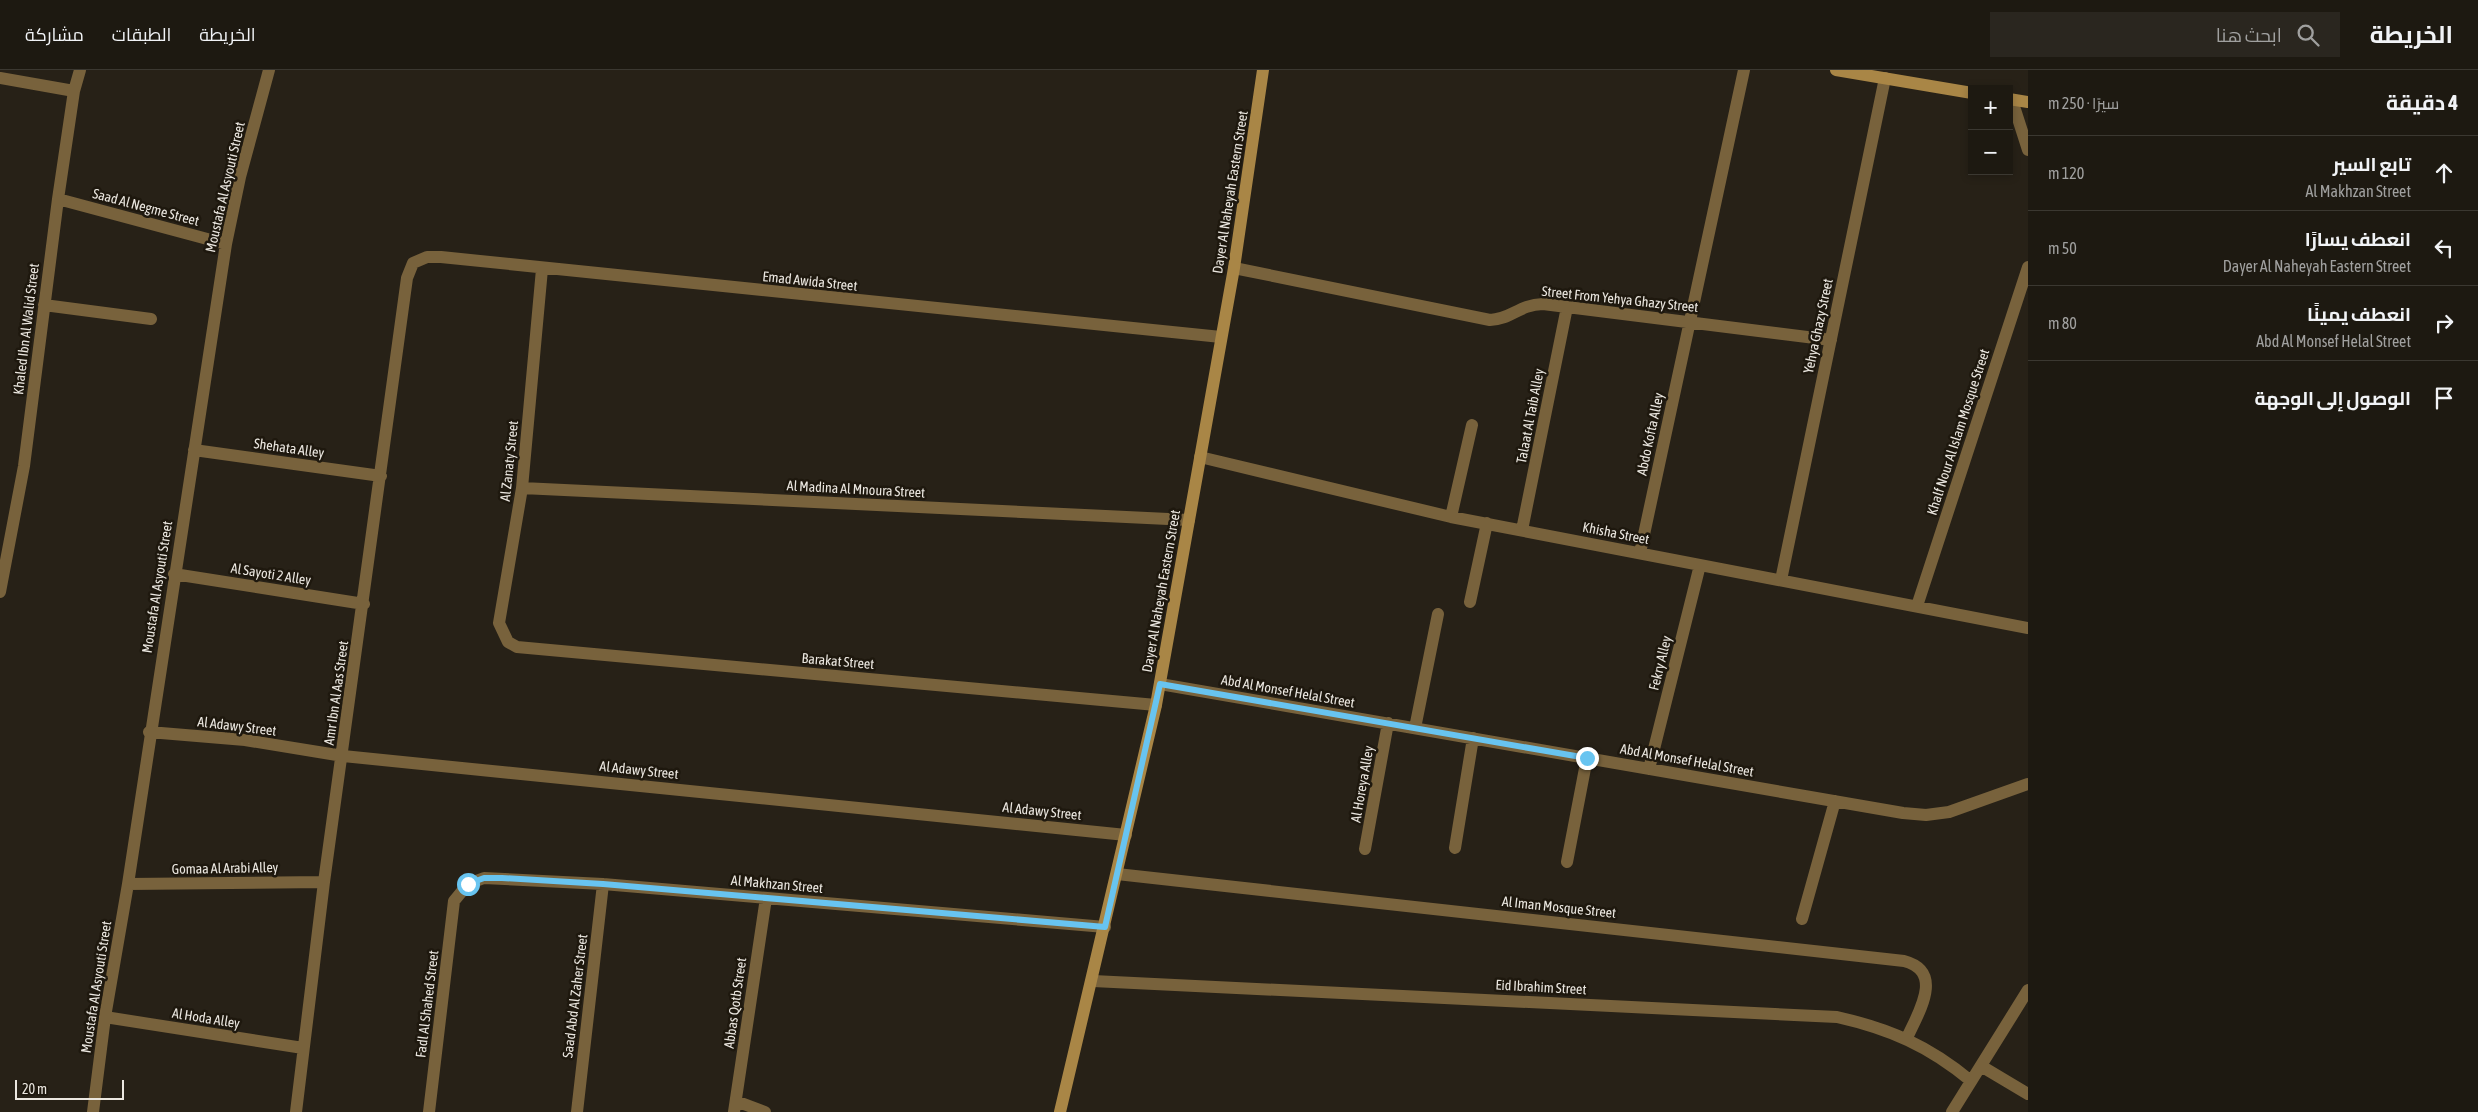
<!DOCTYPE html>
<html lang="ar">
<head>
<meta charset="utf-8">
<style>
	:root { --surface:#1d1911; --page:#2a261f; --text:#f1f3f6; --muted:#a0a09f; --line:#3b3831 }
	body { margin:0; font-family:"Asap Condensed",Cairo,sans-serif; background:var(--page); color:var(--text); direction:rtl }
	.controls { position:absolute; right:15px; top:15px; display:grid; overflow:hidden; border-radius:0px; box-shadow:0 2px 8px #0003 }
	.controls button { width:45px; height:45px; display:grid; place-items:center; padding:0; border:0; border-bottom:1px solid var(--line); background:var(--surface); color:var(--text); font:25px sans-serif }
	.scale { position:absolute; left:15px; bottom:12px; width:109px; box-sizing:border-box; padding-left:5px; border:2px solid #ebe7e0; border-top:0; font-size:14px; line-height:18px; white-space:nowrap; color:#ebe7e0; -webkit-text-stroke:4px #1e180e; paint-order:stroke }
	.stop { position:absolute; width:15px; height:15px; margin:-11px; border:4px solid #68c4f0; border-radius:50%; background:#fff }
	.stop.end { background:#68c4f0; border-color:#fff; box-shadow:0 1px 5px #0008 }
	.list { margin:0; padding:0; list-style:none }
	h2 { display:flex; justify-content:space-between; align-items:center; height:65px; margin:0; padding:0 20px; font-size:21px }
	h2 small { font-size:16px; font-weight:400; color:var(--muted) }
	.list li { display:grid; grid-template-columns:32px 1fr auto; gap:15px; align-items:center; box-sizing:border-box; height:75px; padding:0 20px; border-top:1px solid var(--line) }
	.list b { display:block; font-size:19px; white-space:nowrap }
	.list p { margin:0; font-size:16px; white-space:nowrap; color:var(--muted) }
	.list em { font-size:16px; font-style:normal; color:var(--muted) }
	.icon { flex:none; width:28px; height:28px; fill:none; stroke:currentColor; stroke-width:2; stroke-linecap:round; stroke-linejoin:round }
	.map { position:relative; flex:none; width:2028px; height:1042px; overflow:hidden; direction:ltr }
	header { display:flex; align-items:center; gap:30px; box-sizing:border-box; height:70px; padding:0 25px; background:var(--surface); border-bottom:1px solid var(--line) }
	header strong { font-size:24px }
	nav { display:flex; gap:28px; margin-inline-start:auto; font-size:18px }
	.search { width:350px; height:45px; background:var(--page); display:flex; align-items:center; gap:12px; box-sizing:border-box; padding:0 18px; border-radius:0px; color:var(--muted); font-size:19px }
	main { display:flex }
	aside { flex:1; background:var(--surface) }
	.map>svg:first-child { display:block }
</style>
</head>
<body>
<header>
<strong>الخريطة</strong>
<div class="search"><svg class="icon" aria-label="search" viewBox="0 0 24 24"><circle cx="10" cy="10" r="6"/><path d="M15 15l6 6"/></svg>ابحث هنا</div>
<nav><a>الخريطة</a><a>الطبقات</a><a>مشاركة</a></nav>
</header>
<main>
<aside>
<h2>4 دقيقة<small>سيرًا · 250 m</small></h2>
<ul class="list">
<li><svg class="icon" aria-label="ahead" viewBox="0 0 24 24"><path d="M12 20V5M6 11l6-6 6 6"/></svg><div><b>تابع السير</b><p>Al Makhzan Street</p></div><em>120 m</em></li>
<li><svg class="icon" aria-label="left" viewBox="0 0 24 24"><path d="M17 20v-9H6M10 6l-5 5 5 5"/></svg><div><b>انعطف يسارًا</b><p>Dayer Al Naheyah Eastern Street</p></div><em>50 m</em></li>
<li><svg class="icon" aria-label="right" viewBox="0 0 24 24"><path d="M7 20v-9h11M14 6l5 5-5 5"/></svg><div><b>انعطف يمينًا</b><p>Abd Al Monsef Helal Street</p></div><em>80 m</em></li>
<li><svg class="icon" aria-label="arrive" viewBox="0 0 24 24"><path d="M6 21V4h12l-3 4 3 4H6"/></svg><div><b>الوصول إلى الوجهة</b></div></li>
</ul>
</aside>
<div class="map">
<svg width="2028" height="1042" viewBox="0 0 2028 1042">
	<rect width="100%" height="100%" fill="#272117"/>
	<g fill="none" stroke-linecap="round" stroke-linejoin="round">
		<!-- street -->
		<path stroke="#78623c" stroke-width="12" d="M 0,8 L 74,21
			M 2012,30 L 2028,80
			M 58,129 L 226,174
			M 1234,198 L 1490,250 C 1512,249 1518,235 1543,234 L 1831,270
			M 542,199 L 522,418 L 499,553 L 508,572 L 517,577 L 1156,635
			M 44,235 L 151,249
			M 194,380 L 381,406
			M 1200,387 L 1451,447 L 2028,558
			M 522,418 L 1189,450
			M 1451,447 L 1472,355
			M 1522,460 L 1567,237
			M 1640,483 L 1744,0
			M 174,504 L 364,534
			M 1781,510 L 1885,8
			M 0,522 L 24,396 L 58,129 L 74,21 L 80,0
			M 1470,532 L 1487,453
			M 1917,536 L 2028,197
			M 1160,614 L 1903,743 L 1926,745 L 1949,742 L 2028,714
			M 1415,658 L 1438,544
			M 149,662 L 245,670 L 343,686 L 1126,765
			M 1649,699 L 1700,495
			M 1455,778 L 1473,668
			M 1365,779 L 1388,653
			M 1567,792 L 1587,688
			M 1117,804 L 1904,891 C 1945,902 1918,943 1907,968
			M 128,814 L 324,812
			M 1802,849 L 1835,731
			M 1093,911 L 1837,947 C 1890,959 1929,976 1971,1011
			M 105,947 L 303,978
			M 1981,996 L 2028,1024
			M 736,1031 L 765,1042
			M 93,1042 L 105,947 L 128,814 L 226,174 L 240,107 L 269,0
			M 296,1042 L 324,812 L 407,208 L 413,193 L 427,187 L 441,187 L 1221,267
			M 429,1042 L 454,831 L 468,814 L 484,808 L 603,814 L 1105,857
			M 577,1042 L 603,814
			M 734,1042 L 766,828
			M 1952,1042 L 2028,920"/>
		<!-- secondary -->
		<path stroke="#a98646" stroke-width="12" d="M 1836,0 L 1972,23
			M 2009,29 L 2028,32
			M 1060,1042 L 1156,635 L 1234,198 L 1263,0"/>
	</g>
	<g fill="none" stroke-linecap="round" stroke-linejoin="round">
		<!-- route -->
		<path stroke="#68c4f0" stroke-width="6" d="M 468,814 L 484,808 L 502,808 L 603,814 L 1105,857 L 1160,614 L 1587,688"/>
	</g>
	<g text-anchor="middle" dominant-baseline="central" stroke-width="5" stroke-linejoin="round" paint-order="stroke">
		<!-- street labels -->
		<g font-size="14" fill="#ebe7e0" stroke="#1e180e">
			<text transform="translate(225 117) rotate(-77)">Moustafa Al Asyouti Street</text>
			<text transform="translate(1230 122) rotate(-81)">Dayer Al Naheyah Eastern Street</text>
			<text transform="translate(146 137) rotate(15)">Saad Al Negme Street</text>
			<text transform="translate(810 211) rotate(6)">Emad Awida Street</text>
			<text transform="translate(1620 229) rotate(6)">Street From Yehya Ghazy Street</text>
			<text transform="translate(1818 256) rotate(-78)">Yehya Ghazy Street</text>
			<text transform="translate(26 259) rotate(-83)">Khaled Ibn Al Walid Street</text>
			<text transform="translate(1530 346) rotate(-79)">Talaat Al Taib Alley</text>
			<text transform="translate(1958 362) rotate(-72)">Khalf Nour Al Islam Mosque Street</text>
			<text transform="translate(1650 364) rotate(-78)">Abdo Kofta Alley</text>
			<text transform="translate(289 378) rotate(8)">Shehata Alley</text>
			<text transform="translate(509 391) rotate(-84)">Al Zanaty Street</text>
			<text transform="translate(856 419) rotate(3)">Al Madina Al Mnoura Street</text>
			<text transform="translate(1616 463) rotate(11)">Khisha Street</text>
			<text transform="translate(271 504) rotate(9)">Al Sayoti 2 Alley</text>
			<text transform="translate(157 517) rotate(-81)">Moustafa Al Asyouti Street</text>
			<text transform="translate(1161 521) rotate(-80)">Dayer Al Naheyah Eastern Street</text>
			<text transform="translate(838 591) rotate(5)">Barakat Street</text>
			<text transform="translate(1660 593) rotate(-76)">Fekry Alley</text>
			<text transform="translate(1288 621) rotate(10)">Abd Al Monsef Helal Street</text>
			<text transform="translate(336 623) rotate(-82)">Amr Ibn Al Aas Street</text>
			<text transform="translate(237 656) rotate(7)">Al Adawy Street</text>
			<text transform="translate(1687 690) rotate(10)">Abd Al Monsef Helal Street</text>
			<text transform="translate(639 700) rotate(6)">Al Adawy Street</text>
			<text transform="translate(1362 714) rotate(-80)">Al Horeya Alley</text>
			<text transform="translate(1042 741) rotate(6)">Al Adawy Street</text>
			<text transform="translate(225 798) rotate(-1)">Gomaa Al Arabi Alley</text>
			<text transform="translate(777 814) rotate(5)">Al Makhzan Street</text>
			<text transform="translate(1559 837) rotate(6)">Al Iman Mosque Street</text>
			<text transform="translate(96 917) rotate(-81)">Moustafa Al Asyouti Street</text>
			<text transform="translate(1541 917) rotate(3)">Eid Ibrahim Street</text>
			<text transform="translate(575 926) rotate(-83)">Saad Abd Al Zaher Street</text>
			<text transform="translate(735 933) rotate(-82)">Abbas Qotb Street</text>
			<text transform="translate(427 934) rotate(-83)">Fadl Al Shahed Street</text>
			<text transform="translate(206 948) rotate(9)">Al Hoda Alley</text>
		</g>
	</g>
</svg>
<div class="controls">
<button>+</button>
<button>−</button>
</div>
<div class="scale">20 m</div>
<div class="stop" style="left:468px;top:814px"></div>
<div class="stop end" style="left:1587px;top:688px"></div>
</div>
</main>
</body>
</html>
